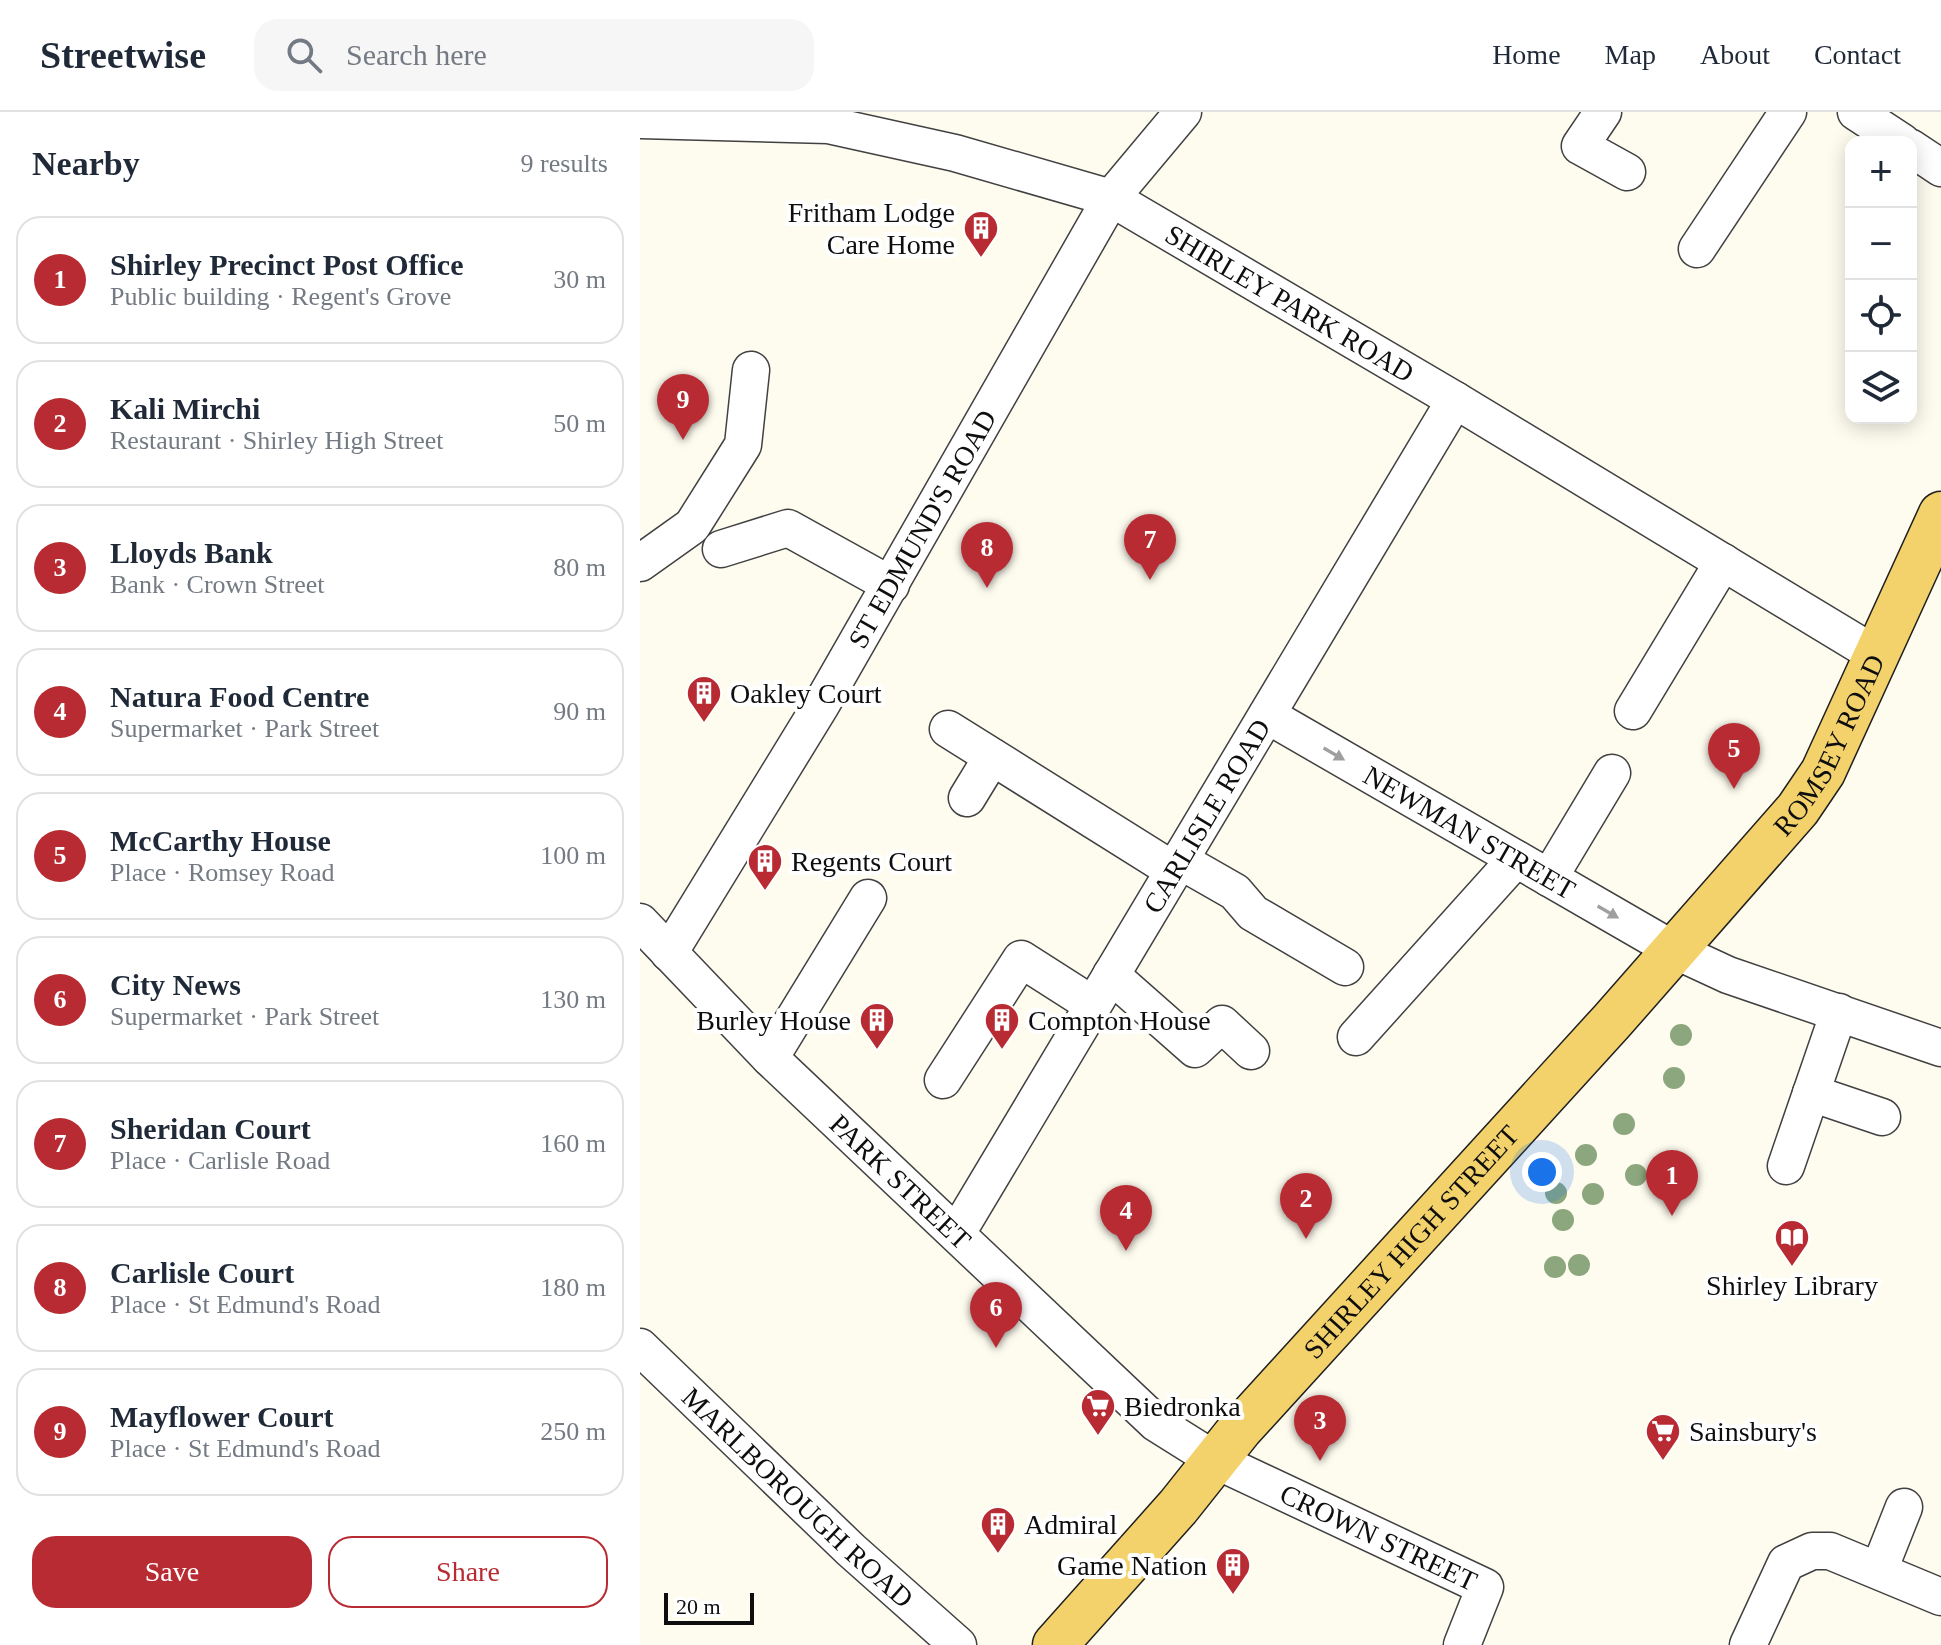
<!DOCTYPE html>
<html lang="en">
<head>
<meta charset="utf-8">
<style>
	:root { --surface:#fff; --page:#f6f6f7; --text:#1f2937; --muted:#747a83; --line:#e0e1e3; --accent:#b82b33 }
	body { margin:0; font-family:Georgia,serif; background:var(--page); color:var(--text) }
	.controls { position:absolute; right:24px; top:24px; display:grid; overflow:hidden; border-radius:16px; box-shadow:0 4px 20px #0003 }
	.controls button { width:72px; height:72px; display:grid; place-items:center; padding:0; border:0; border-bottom:2px solid var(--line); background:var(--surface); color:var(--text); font:40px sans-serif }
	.scale { position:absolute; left:24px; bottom:20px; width:90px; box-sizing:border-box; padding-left:8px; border:4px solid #0e0e0e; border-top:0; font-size:22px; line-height:28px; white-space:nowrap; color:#0e0e0e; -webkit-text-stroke:6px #fff; paint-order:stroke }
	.you { position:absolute; left:902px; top:1060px; width:28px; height:28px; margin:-20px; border:6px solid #fff; border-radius:50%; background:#1a73e8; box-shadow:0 0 0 12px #1a73e833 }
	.badge { display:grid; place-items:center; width:52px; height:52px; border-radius:50%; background:var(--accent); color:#fff; font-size:26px; font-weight:700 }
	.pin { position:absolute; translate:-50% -66px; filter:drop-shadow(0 2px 4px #0008) }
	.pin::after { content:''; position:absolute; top:42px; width:28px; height:24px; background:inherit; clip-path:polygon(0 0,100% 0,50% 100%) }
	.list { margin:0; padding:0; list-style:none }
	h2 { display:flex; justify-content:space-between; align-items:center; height:104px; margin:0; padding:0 32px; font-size:34px }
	h2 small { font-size:26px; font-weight:400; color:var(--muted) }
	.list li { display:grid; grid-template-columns:52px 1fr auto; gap:24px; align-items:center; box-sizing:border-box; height:128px; margin:0 16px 16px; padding:0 16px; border:2px solid var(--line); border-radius:24px }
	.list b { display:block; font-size:30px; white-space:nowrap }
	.list p { margin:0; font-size:26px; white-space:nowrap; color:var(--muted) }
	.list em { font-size:26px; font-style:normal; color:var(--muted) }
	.actions { display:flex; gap:16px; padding:24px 32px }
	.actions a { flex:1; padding:18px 0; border:2px solid var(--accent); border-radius:24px; text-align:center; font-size:28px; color:var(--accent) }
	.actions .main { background:var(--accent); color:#fff }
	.icon { flex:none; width:44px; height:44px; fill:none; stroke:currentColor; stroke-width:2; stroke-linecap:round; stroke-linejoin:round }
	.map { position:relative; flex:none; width:1301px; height:1533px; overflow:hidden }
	header { display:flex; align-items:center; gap:48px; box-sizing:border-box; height:112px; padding:0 40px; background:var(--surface); border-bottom:2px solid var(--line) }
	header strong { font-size:38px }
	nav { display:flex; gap:44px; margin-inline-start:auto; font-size:28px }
	.search { width:560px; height:72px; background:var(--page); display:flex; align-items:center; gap:20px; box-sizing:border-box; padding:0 28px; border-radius:24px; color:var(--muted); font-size:30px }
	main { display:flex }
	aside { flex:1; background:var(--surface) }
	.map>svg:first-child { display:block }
</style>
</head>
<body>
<header>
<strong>Streetwise</strong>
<div class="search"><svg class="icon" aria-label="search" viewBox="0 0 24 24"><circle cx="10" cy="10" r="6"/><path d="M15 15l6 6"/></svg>Search here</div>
<nav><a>Home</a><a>Map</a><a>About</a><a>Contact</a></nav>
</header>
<main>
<aside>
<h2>Nearby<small>9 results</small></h2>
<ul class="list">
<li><span class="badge">1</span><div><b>Shirley Precinct Post Office</b><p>Public building · Regent's Grove</p></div><em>30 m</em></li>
<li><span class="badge">2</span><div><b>Kali Mirchi</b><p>Restaurant · Shirley High Street</p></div><em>50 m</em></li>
<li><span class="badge">3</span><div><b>Lloyds Bank</b><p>Bank · Crown Street</p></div><em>80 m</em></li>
<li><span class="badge">4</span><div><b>Natura Food Centre</b><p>Supermarket · Park Street</p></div><em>90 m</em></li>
<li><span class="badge">5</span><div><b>McCarthy House</b><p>Place · Romsey Road</p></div><em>100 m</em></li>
<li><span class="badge">6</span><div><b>City News</b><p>Supermarket · Park Street</p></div><em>130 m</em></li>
<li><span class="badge">7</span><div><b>Sheridan Court</b><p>Place · Carlisle Road</p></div><em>160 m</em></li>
<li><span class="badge">8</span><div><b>Carlisle Court</b><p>Place · St Edmund's Road</p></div><em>180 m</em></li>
<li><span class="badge">9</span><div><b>Mayflower Court</b><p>Place · St Edmund's Road</p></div><em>250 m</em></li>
</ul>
<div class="actions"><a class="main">Save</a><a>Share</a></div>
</aside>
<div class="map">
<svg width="1301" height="1533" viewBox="0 0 1301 1533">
	<rect width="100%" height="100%" fill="#fefbef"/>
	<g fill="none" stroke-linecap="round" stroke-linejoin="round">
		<!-- minor casing -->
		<g stroke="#414141" stroke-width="39">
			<g id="minor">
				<path d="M 963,0 L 940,34 L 987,60"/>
				<path d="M 1216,0 L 1262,30"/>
				<path id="s1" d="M 0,8 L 188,13 L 315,41 L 471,86 L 815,288 L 1238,544"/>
				<path d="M 1271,36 L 1301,56"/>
				<path d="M 1057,137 L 1148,0"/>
				<path d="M 81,437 L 148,416 L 251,473"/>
				<path d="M 0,451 L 52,414 L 103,333 L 111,258"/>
				<path d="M 993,599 L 1083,450"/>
				<path id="s2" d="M 627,603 L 1034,838 L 1088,863 L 1301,936"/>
				<path d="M 308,617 L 533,758"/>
				<path d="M 327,686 L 352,645"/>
				<path d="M 539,748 L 595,780 L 613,801 L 705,855"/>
				<path d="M 909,766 L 972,661"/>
				<path id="s3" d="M 0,810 L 130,946 L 516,1311 L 575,1348 L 845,1475 L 822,1533"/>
				<path id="s4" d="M 29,841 L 181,593 L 471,86 L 543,0"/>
				<path d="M 471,863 L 555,937 L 582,912 L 611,939"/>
				<path d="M 716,925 L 876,747"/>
				<path d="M 130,946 L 228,786"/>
				<path d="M 303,968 L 381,847 L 453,893"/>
				<path d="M 1171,981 L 1242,1005"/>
				<path d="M 1146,1054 L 1199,900"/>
				<path id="s5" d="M 317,1121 L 815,288"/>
				<path id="s6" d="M 0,1235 L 211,1438 L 318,1533"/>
				<path d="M 1239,1458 L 1264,1395"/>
				<path d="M 1108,1533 L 1146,1451 L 1172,1439 L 1190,1439 L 1301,1485"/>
			</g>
		</g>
		<!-- major casing -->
		<g stroke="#1f1f1f" stroke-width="47">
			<g id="major">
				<path id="s7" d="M 415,1533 L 538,1395 L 600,1317 L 972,909 L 1158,697 L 1183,660 L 1301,402"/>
			</g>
		</g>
		<!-- minor -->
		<use href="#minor" stroke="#fff" stroke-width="36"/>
		<!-- major -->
		<use href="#major" stroke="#f3d16b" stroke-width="44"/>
	</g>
	<!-- trees -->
	<g fill="#8ca77d">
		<circle cx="1041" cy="923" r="11"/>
		<circle cx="1034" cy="966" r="11"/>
		<circle cx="984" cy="1012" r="11"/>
		<circle cx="946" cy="1043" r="11"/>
		<circle cx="996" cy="1063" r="11"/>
		<circle cx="916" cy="1081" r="11"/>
		<circle cx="953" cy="1082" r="11"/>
		<circle cx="923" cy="1108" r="11"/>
		<circle cx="939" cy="1153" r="11"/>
		<circle cx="915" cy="1155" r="11"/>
	</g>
	<!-- one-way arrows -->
	<defs><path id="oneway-solid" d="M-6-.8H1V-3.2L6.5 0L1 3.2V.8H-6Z" transform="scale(2)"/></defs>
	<g fill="#9f9f9f">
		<use href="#oneway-solid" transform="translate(694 642) rotate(30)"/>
		<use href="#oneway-solid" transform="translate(968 800) rotate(30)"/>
	</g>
	<!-- icons -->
	<defs>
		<g id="building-pin" transform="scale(1.8)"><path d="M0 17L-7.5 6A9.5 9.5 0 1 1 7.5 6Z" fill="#b82b33" stroke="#fff"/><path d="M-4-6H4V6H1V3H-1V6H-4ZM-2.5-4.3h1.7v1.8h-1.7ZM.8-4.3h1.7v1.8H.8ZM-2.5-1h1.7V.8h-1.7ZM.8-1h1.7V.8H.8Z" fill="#fff"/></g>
		<g id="library-pin" transform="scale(1.8)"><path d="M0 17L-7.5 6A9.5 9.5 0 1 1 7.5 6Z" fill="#b82b33" stroke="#fff"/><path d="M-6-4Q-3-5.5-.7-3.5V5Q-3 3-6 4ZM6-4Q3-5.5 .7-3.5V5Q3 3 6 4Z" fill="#fff"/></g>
		<g id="supermarket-pin" transform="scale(1.8)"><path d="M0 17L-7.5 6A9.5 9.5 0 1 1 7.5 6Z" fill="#b82b33" stroke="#fff"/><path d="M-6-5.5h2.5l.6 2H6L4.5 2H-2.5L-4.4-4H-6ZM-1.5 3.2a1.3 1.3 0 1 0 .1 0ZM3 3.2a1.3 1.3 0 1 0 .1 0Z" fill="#fff"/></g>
	</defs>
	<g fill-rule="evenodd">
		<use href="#building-pin" x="341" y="116"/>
		<use href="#building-pin" x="64" y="581"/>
		<use href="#building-pin" x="125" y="749"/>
		<use href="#building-pin" x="237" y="908"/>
		<use href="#building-pin" x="362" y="908"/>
		<use href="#library-pin" x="1152" y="1125"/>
		<use href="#supermarket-pin" x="458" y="1294"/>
		<use href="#supermarket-pin" x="1023" y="1319"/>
		<use href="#building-pin" x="358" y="1412"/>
		<use href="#building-pin" x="593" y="1453"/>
	</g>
	<g text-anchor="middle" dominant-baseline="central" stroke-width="8" stroke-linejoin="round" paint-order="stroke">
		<!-- poi labels -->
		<g font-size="28" fill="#0e0e0e" stroke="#fff" text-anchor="start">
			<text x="315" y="100" text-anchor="end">Fritham Lodge<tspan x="315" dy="32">Care Home</tspan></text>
			<text x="90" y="581">Oakley Court</text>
			<text x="151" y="749">Regents Court</text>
			<text x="211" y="908" text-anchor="end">Burley House</text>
			<text x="388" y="908">Compton House</text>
			<text x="1152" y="1173" text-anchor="middle">Shirley Library</text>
			<text x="484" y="1294">Biedronka</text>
			<text x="1049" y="1319">Sainsbury's</text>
			<text x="384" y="1412">Admiral</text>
			<text x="567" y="1453" text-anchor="end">Game Nation</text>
		</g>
		<!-- street labels -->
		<g font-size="28" fill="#0e0e0e" stroke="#fff">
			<text stroke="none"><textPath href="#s1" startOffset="688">SHIRLEY PARK ROAD</textPath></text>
			<text stroke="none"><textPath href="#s4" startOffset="494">ST EDMUND'S ROAD</textPath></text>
			<text stroke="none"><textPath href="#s7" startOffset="1190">ROMSEY ROAD</textPath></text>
			<text stroke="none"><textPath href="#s5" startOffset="486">CARLISLE ROAD</textPath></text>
			<text stroke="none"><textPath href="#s2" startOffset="234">NEWMAN STREET</textPath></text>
			<text stroke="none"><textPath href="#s3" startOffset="368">PARK STREET</textPath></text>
			<text stroke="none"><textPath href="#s7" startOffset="538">SHIRLEY HIGH STREET</textPath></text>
			<text stroke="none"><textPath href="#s6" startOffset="218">MARLBOROUGH ROAD</textPath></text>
			<text stroke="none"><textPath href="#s3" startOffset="970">CROWN STREET</textPath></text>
		</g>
	</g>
</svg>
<div class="controls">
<button>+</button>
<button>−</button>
<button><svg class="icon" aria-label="locate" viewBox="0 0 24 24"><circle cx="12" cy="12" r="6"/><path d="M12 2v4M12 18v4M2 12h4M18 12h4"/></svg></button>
<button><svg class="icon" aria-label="layers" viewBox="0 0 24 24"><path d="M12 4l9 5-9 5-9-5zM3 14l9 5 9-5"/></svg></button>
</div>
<div class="scale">20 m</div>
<div class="you"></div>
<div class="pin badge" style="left:1032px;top:1104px">1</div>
<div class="pin badge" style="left:666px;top:1127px">2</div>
<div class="pin badge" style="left:680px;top:1349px">3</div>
<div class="pin badge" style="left:486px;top:1139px">4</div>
<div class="pin badge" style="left:1094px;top:677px">5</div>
<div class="pin badge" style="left:356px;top:1236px">6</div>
<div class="pin badge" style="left:510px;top:468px">7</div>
<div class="pin badge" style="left:347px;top:476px">8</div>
<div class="pin badge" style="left:43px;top:328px">9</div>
</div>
</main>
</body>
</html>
